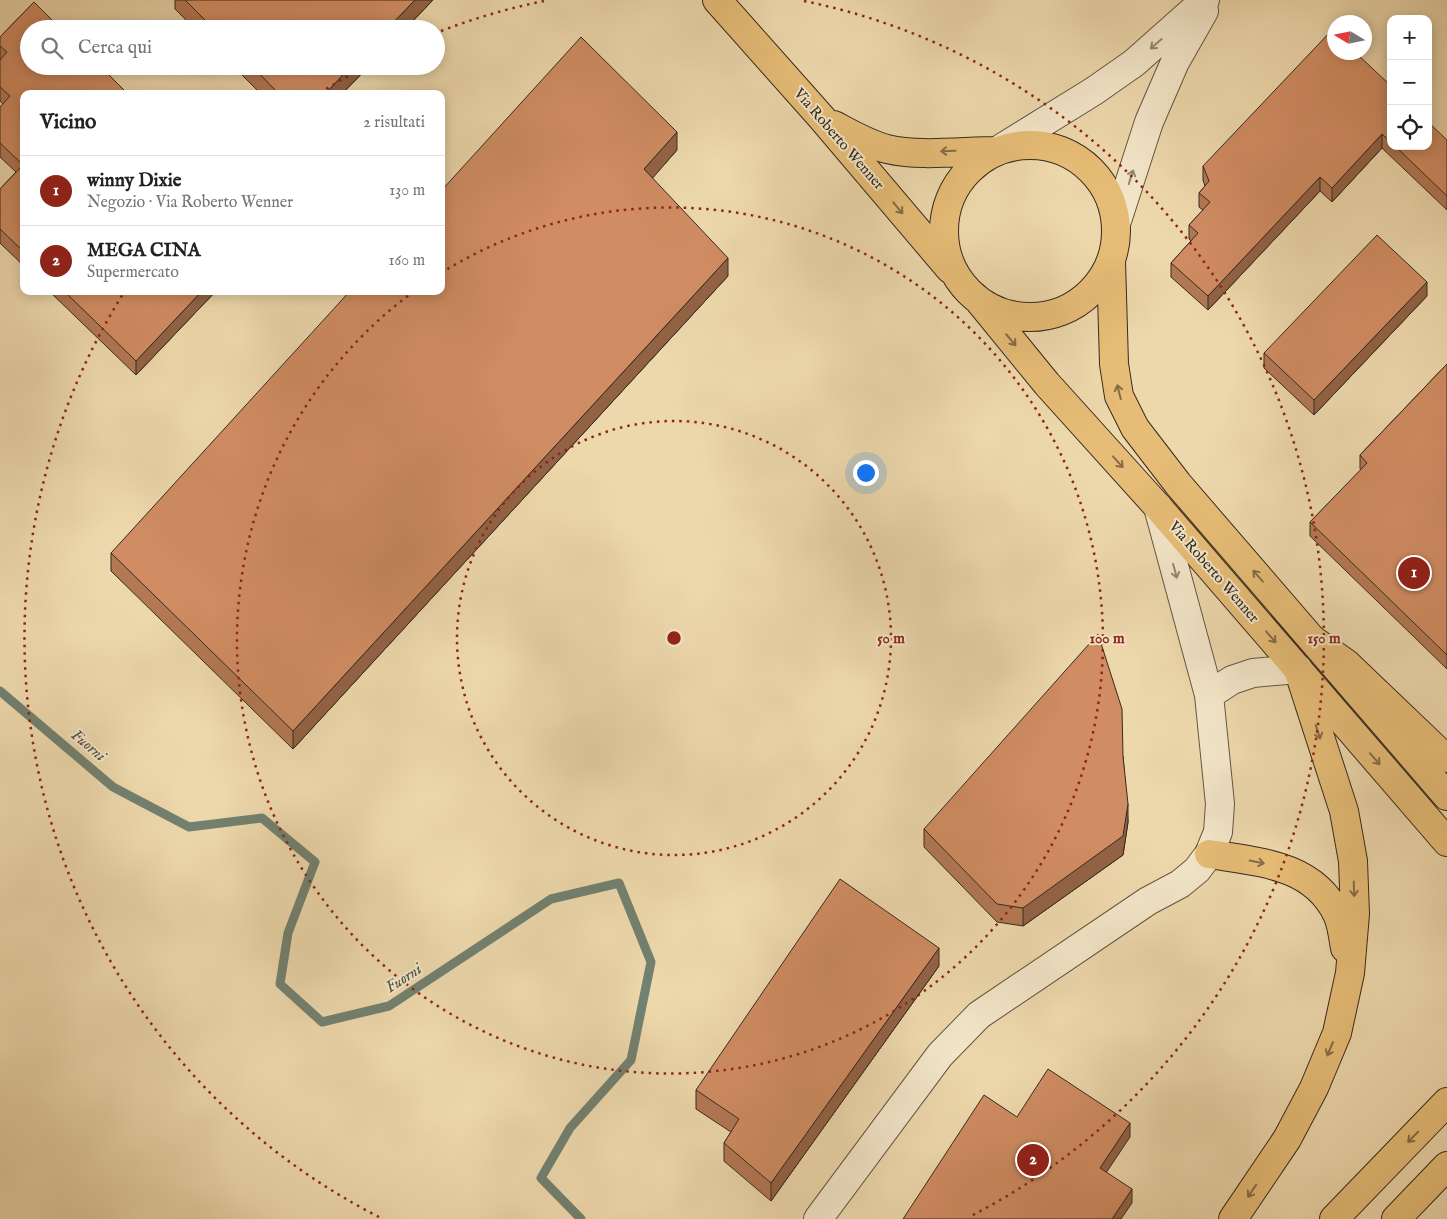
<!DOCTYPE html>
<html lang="it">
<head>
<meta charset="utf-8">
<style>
	:root { --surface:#fff; --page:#f2f2f2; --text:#222; --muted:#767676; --line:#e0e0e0; --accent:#8f2418 }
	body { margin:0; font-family:"IM FELL English",serif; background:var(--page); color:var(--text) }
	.controls { position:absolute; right:15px; top:15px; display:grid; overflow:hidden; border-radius:10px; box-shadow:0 2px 12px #0003 }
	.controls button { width:45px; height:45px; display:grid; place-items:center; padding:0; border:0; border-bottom:1px solid var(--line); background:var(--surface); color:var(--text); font:25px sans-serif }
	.compass { position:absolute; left:1327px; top:15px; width:45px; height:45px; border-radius:50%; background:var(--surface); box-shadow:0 2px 12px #0003; rotate:280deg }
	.you { position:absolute; left:865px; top:472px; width:18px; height:18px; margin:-12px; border:4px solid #fff; border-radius:50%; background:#1a73e8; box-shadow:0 0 0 8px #1a73e833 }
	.badge { display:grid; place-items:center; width:32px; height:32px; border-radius:50%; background:var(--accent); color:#fff; font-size:16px; font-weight:700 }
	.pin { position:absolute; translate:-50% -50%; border:2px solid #fff; box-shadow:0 1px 5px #0006 }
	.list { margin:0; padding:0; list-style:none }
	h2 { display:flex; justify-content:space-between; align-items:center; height:65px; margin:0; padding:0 20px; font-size:21px }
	h2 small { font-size:16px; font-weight:400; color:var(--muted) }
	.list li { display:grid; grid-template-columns:32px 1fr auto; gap:15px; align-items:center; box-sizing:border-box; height:70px; padding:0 20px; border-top:1px solid var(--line) }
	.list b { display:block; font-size:19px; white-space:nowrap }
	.list p { margin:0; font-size:16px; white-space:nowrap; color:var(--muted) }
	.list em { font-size:16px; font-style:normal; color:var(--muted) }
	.icon { flex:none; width:28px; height:28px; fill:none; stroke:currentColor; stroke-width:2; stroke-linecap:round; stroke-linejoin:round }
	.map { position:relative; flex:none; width:1447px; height:1219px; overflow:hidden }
	.search { position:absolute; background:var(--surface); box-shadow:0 2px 12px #0003; left:20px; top:20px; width:425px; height:55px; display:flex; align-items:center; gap:12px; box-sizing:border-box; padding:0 18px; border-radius:28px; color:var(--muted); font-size:19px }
	.panel { position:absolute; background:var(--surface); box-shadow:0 2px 12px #0003; left:20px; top:90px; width:425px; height:205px; border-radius:10px }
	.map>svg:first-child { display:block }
</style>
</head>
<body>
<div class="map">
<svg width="1447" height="1219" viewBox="0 0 1447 1219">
	<rect width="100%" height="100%" fill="#edd8ac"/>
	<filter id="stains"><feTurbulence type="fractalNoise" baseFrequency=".004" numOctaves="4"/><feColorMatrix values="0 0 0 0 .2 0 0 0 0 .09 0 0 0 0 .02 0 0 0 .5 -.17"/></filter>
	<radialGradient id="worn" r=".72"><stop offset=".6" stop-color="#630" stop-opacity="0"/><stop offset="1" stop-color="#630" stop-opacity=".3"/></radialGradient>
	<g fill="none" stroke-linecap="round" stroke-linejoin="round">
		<!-- stream -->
		<path stroke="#728170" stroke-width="9" d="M 0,691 L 113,787 L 189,827 L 262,818 L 315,862 L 288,933 L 280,984 L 322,1022 L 389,1006 L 551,899 L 619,883 L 651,962 L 631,1060 L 570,1128 L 541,1178 L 581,1219"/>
		<!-- minor casing -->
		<g stroke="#645643" stroke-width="30">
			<path id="minor" d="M 997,151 L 1094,91 L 1134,63 L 1205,0
				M 1116,224 L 1149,122 L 1175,62 L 1204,11
				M 1209,695 L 1232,680 L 1253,673 L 1298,669
				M 818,1219 L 940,1055 L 979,1015 L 1148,901 L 1180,884 L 1197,870 L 1209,854 L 1218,832 L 1220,804 L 1209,695 L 1158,507"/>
		</g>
		<!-- major casing -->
		<g stroke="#362a20" stroke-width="30">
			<path id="major" d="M 717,0 L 821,117 L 950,269
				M 834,125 C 851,134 868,144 887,149 C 919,157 963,151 997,151
				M944 231a86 86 0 1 1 172 0a86 86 0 1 1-172 0Z
				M 1111,261 L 1114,364 L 1119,396 L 1135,428 L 1178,484 L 1447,796
				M 980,302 L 1047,384 L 1158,507 L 1447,842"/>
		</g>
		<!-- highway casing -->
		<g stroke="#362a20" stroke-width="30">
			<path id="highway" d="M 1313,640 L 1347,664 L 1440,753 L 1447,758
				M 1209,854 C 1258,862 1313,864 1337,914 C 1342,924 1343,938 1345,948
				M 1233,1219 L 1287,1139 L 1314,1088 L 1337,1033 L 1350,973 L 1355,914 L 1353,861 L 1344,811 L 1298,669
				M 1334,1219 L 1447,1102
				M 1396,1219 L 1447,1166"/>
		</g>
		<!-- minor -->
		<use href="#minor" stroke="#f3e6c9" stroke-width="28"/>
		<!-- major -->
		<use href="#major" stroke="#e6bc76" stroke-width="28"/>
		<!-- highway -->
		<use href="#highway" stroke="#e6bc76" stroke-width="28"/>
	</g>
	<!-- wall -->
	<path fill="#b37854" stroke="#362a20" d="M 175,0 L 433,0 L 405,29 L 195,29 L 175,9 Z
		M 34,2 L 24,94 L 24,266 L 0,243 L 0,189 L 16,172 L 0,157 L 0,107 L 3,104 L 0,101 L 0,37 Z
		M 233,66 L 369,66 L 342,94 L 261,94 Z
		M 1391,86 L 1391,146 L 1428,146 L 1447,140 L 1447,210 L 1382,148 L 1332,202 L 1320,191 L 1208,310 L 1171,277 L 1171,263 L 1191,241 L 1189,239 L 1189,225 L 1203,210 L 1199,207 L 1199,193 L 1205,186 L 1203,180 L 1203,166 Z
		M 677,150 L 652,178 L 728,276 L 293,749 L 111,571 L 111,553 Z
		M 49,291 L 216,291 L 136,375 Z
		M 1427,296 L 1314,415 L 1264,368 L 1264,353 Z
		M 1447,364 L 1447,669 L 1310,536 L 1310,522 L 1361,470 L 1360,469 L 1360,455 Z
		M 1123,756 L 1128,822 L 1123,855 L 1023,926 L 997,922 L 924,847 L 924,829 Z
		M 939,966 L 771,1201 L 724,1161 L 724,1143 L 731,1132 L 696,1109 L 696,1090 Z"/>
	<!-- shaded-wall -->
	<path fill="#926245" stroke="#362a20" d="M 415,0 L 433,0 L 405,29 L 387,29 Z
		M 351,66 L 369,66 L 342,94 L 325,94 Z
		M 677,132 L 677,150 L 644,188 L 644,169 Z
		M 1382,134 L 1382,148 L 1332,202 L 1332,188 Z
		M 1320,177 L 1320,191 L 1208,310 L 1208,296 Z
		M 728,258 L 728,276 L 293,749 L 293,731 Z
		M 1427,282 L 1427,296 L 1314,415 L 1314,400 Z
		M 202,291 L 216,291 L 136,375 L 136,361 Z
		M 1128,804 L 1128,822 L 1123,855 L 1023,926 L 1023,908 Z
		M 939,948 L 939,966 L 771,1201 L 771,1183 Z
		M 1130,1123 L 1130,1137 L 1100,1182 L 1100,1168 Z
		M 1132,1189 L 1132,1203 L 1121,1219 L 1112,1219 Z"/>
	<!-- building -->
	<path fill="#d08c62" stroke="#362a20" d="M 185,0 L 415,0 L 387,29 L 214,29 Z
		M 34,2 L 61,29 L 29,29 L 29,66 L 100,66 L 128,94 L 24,94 L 24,252 L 0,229 L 0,189 L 23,165 L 0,143 L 0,107 L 10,96 L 0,87 L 0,60 L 7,52 L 0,46 L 0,37 Z
		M 1332,30 L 1334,33 L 1334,52 L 1355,52 L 1391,86 L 1391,142 L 1382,134 L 1332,188 L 1320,177 L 1208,296 L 1171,263 L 1198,233 L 1189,225 L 1210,202 L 1199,193 L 1209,181 L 1203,166 Z
		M 581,37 L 677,132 L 644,169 L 728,258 L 293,731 L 111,553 L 350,291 L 441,291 L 441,191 Z
		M 252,66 L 351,66 L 325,94 L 279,94 Z
		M 1428,122 L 1447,140 L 1447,196 L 1395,146 L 1428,146 Z
		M 1377,235 L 1427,282 L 1314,400 L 1264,353 Z
		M 64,291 L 202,291 L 136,361 Z
		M 1447,364 L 1447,655 L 1310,522 L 1367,463 L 1360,455 Z
		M 1098,634 L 1122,709 L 1123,756 L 1128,804 L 1123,836 L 1023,908 L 997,904 L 924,829 Z
		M 840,879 L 939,948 L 771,1183 L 724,1143 L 739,1119 L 696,1090 Z
		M 1048,1069 L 1130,1123 L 1100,1168 L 1132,1189 L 1112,1219 L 903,1219 L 984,1095 L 1017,1117 Z"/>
	<!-- one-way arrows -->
	<defs><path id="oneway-shaft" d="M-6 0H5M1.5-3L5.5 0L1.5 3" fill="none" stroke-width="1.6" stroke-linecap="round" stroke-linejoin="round" transform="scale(1.25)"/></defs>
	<g stroke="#948874">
		<use href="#oneway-shaft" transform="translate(1156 44) rotate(139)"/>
		<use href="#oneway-shaft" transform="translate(1131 177) rotate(-72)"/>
		<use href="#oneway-shaft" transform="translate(1175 571) rotate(75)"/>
	</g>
	<g stroke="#856c47">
		<use href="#oneway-shaft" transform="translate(948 151) rotate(178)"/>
		<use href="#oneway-shaft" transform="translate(898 208) rotate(50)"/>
		<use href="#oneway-shaft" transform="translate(1011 340) rotate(50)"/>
		<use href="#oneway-shaft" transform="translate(1119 392) rotate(-104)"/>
		<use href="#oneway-shaft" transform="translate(1118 462) rotate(48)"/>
		<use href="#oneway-shaft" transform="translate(1258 576) rotate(-131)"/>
		<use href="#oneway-shaft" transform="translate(1271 637) rotate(49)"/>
		<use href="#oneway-shaft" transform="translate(1318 732) rotate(72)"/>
		<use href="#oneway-shaft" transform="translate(1375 759) rotate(49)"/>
		<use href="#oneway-shaft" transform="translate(1257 862) rotate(11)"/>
		<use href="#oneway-shaft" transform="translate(1354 889) rotate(88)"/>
		<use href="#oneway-shaft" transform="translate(1330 1049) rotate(113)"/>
		<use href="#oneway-shaft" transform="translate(1413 1137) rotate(134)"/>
		<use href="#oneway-shaft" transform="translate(1252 1191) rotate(124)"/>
	</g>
	<!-- distance rings -->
	<g fill="none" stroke="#8f2418" stroke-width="2.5" stroke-dasharray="2.5 5">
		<circle cx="674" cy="638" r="217"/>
		<path d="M441 273A433 433 0 1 1 413 292"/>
		<path d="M379 1217A650 650 0 0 1 123 294M320 93A650 650 0 0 1 364 67M441 31A650 650 0 0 1 544 1M804 1A650 650 0 0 1 969 1217"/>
	</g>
	<g text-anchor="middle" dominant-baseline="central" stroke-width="4" stroke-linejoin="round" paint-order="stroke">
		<!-- street labels -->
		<g font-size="15" fill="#362a20" stroke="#f3e6c9">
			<text transform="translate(839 139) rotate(49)">Via Roberto Wenner</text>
			<text transform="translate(1214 572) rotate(49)">Via Roberto Wenner</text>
		</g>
		<!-- water labels -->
		<g font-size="16" font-style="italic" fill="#4f4e41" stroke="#f3e6c9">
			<text transform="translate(88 746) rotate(40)">Fuorni</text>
			<text transform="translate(404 979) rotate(-33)">Fuorni</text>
		</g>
	</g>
	<circle cx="674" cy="638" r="8" fill="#8f2418" stroke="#f3e6c9" stroke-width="2.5"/>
	<g font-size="15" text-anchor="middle" font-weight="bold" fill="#8f2418" stroke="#f3e6c9" stroke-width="4" stroke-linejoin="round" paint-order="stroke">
		<text x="891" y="643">50 m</text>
		<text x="1107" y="643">100 m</text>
		<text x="1324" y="643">150 m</text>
	</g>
	<rect width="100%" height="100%" filter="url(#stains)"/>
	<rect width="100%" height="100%" fill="url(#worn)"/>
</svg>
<div class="controls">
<button>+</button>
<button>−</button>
<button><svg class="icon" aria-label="locate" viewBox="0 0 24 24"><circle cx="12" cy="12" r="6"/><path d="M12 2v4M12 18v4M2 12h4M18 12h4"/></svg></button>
</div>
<svg class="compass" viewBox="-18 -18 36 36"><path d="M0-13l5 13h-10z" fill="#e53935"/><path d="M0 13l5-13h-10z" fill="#767676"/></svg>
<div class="you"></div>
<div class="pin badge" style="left:1414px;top:573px">1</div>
<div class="pin badge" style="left:1033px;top:1160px">2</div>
<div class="search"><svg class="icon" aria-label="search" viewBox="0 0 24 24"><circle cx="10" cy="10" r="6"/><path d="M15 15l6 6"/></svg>Cerca qui</div>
<section class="panel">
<h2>Vicino<small>2 risultati</small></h2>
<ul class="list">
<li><span class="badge">1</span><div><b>winny Dixie</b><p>Negozio · Via Roberto Wenner</p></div><em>130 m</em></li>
<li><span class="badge">2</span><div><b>MEGA CINA</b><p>Supermercato</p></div><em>160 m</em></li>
</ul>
</section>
</div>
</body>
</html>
